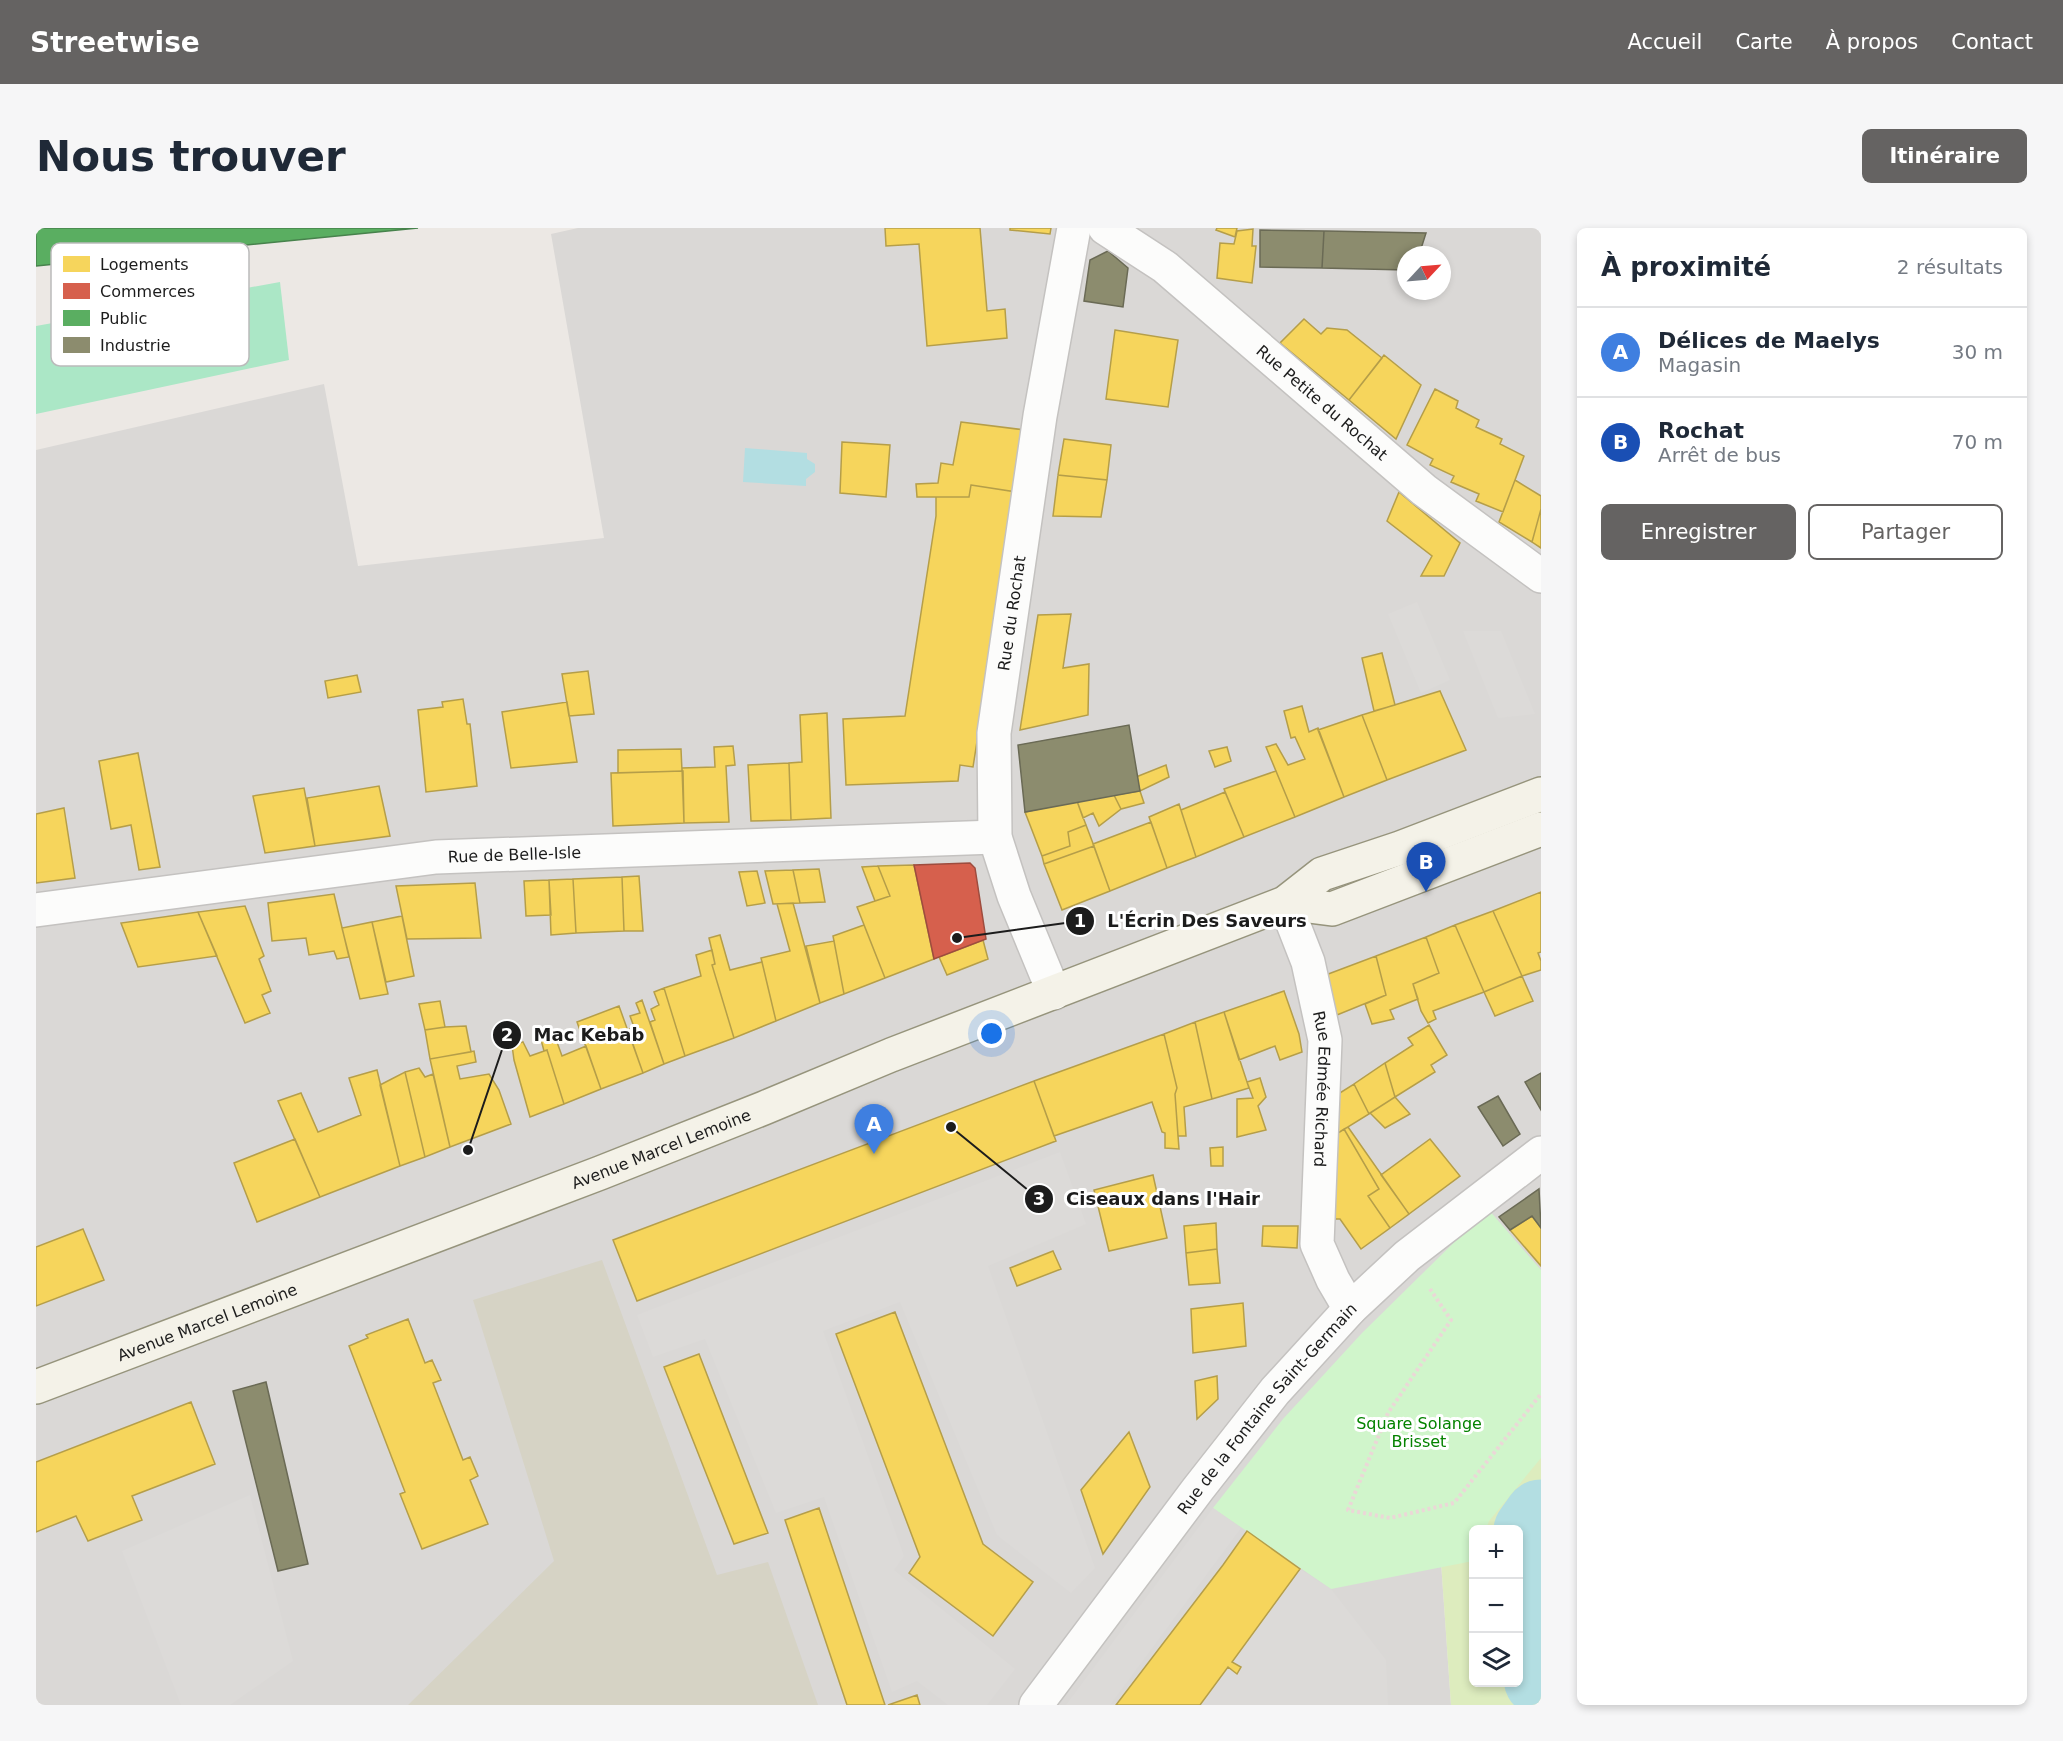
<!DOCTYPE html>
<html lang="fr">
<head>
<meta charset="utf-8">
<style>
	:root { --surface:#fff; --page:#f6f6f7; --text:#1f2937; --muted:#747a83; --line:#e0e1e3; --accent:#656362 }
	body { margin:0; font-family:"DejaVu Sans",sans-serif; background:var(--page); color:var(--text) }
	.controls { position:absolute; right:18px; bottom:18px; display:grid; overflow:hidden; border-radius:9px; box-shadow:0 3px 9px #0003 }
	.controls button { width:54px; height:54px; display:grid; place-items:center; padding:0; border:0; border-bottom:2px solid var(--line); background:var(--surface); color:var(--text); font:30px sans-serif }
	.compass { position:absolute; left:1361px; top:18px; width:54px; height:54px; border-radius:50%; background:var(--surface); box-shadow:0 3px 9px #0003; rotate:64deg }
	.you { position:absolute; left:956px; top:806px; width:21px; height:21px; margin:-15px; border:4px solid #fff; border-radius:50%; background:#1a73e8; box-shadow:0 0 0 9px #1a73e833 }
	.badge { display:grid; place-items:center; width:39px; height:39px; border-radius:50%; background:var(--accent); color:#fff; font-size:20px; font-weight:700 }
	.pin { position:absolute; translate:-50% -50px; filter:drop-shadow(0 2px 3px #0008) }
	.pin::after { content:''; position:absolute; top:32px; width:21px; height:18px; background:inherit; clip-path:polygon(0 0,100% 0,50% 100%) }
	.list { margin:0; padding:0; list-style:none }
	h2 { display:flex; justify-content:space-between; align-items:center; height:78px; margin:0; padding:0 24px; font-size:26px }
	h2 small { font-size:20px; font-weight:400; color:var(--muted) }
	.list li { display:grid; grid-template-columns:39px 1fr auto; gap:18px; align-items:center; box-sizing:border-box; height:90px; padding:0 24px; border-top:2px solid var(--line) }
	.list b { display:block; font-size:22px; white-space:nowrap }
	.list p { margin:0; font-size:20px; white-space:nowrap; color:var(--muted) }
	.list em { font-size:20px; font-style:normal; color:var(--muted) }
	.actions { display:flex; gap:12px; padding:18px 24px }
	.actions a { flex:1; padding:14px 0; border:2px solid var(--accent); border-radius:9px; text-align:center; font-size:21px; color:var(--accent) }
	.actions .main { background:var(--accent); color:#fff }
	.icon { flex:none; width:33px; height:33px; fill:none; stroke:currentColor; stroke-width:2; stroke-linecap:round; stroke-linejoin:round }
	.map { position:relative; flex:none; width:1505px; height:1477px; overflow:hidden; border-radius:9px }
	header { display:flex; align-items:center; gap:36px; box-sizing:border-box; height:84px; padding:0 30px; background:var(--accent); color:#fff }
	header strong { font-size:28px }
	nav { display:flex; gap:33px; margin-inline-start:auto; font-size:21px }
	.intro { display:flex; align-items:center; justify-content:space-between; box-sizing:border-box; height:144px; padding:0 36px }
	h1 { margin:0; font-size:42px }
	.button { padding:15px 27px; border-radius:9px; background:var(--accent); color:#fff; font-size:21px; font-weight:700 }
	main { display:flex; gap:36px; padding:0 36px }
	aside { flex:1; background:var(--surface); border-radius:9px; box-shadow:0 3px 9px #0003 }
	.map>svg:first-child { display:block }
</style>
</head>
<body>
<header>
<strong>Streetwise</strong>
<nav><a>Accueil</a><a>Carte</a><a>À propos</a><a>Contact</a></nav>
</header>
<div class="intro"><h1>Nous trouver</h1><a class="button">Itinéraire</a></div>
<main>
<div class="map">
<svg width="1505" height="1477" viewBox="0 0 1505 1477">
	<rect width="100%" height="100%" fill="#ece8e4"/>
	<!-- residential -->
	<path fill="#dad8d6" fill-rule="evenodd" d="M 542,0 L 1505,0 L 1505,1195 L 1405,1334 L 1415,1477 L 0,1477 L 0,222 L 288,156 L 322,338 L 568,310 L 515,6 ZM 1370,27 L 1406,27 L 1406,63 L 1370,63 Z"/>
	<!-- construction -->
	<path fill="#d6d3c5" d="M 566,1032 L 681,1347 L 732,1334 L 782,1477 L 372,1477 L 518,1333 L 437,1072 Z"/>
	<!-- grass -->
	<path fill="#ddecbe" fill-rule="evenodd" d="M 1505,1195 L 1505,1477 L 1415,1477 L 1405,1334 ZM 1438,1302 L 1482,1302 L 1482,1454 L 1438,1454 Z"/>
	<!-- park -->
	<path fill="#d0f5cb" d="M 1452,981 L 1505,1042 L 1505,1230 L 1453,1293 L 1450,1301 L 1438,1302 L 1437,1333 L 1295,1361 L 1177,1280 L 1247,1191 L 1326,1105 Z"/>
	<!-- pitch -->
	<path fill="#abe7c6" d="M 244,54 L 253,132 L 0,186 L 0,98 Z"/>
	<!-- parking -->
	<path fill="#dcdad8" d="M 1381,374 L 1414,452 L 1385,465 L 1352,386 Z
		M 1427,403 L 1465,403 L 1499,486 L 1462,490 Z
		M 1024,924 L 1050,996 L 952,1038 L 1059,1340 L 1035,1365 L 961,1307 L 864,1074 L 787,1103 L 868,1328 L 858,1342 L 979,1441 L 951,1477 L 912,1477 L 881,1453 L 856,1464 L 788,1269 L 740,1285 L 669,1111 L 617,1129 L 601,1087 Z
		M 214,1267 L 257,1433 L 194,1477 L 145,1477 L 86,1323 Z
		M 1177,1280 L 1205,1300 L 1074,1477 L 1030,1477 Z
		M 1264,1341 L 1295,1361 L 1350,1432 L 1352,1477 L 1164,1477 L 1192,1439 L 1201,1445 L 1205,1439 L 1196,1434 Z"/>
	<!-- water -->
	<path fill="#b3dee2" d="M 709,220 L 771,225 L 771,231 L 779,236 L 779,244 L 770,251 L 770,258 L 707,254 Z"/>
	<!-- homes -->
	<path fill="#f6d55c" stroke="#b59e49" stroke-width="1.5" d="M 849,0 L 944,0 L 951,83 L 969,81 L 971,110 L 891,118 L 883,16 L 850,18 Z
		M 974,0 L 1015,0 L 1014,6 L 974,2 Z
		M 1181,0 L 1201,0 L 1199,9 L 1180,2 Z
		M 1217,1 L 1216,18 L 1220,18 L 1216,55 L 1181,50 L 1184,15 L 1198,16 L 1201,3 Z
		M 1268,91 L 1285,106 L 1291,100 L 1311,102 L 1346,130 L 1313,172 L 1244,115 Z
		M 1079,102 L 1142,112 L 1132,179 L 1070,171 Z
		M 1348,127 L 1385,157 L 1360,211 L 1313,172 Z
		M 1399,161 L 1422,173 L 1420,180 L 1443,192 L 1440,199 L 1466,211 L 1464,216 L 1488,228 L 1467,284 L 1440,273 L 1443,266 L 1415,254 L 1418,248 L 1394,237 L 1397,231 L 1371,217 Z
		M 925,194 L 989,202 L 980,264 L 935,257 L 933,269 L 881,269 L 880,256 L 902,255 L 905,235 L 917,237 Z
		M 1028,211 L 1075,217 L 1071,252 L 1022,247 Z
		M 806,214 L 854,217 L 850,269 L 804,265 Z
		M 1022,247 L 1071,252 L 1065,289 L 1017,288 Z
		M 1479,252 L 1505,268 L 1505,281 L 1496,314 L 1463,294 Z
		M 935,257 L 980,264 L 937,539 L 924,537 L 922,553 L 810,557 L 807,491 L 869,488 L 900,288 L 900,269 L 933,269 Z
		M 1363,264 L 1424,315 L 1408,348 L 1385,348 L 1396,328 L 1351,293 Z
		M 1505,281 L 1505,320 L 1496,314 Z
		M 1035,386 L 1027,440 L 1053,436 L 1052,487 L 984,502 L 1002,387 Z
		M 1346,425 L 1359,477 L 1338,483 L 1326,430 Z
		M 552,443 L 558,486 L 533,488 L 526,446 Z
		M 321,447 L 325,464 L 292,470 L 289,453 Z
		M 1404,463 L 1430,522 L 1351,552 L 1326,487 Z
		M 427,471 L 431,496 L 434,496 L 441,558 L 390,564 L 382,482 L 407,479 L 406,474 Z
		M 531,474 L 541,534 L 475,540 L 466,484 Z
		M 1266,478 L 1273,504 L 1282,500 L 1308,569 L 1259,589 L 1230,519 L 1240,516 L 1252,537 L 1269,531 L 1259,509 L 1255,510 L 1248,483 Z
		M 791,485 L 795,590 L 755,592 L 753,535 L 766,534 L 764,487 Z
		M 1326,487 L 1351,552 L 1308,569 L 1282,502 Z
		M 697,518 L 699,537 L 690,538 L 693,594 L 648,595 L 646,540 L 679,539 L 678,519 Z
		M 1191,519 L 1195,533 L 1179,539 L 1173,523 Z
		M 645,521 L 646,543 L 582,545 L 582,522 Z
		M 102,525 L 124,639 L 103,642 L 95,597 L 75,601 L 63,533 Z
		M 753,535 L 755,592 L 715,593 L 712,537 Z
		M 1130,537 L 1133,549 L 1104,563 L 1100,549 Z
		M 647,543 L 648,595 L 577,598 L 575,545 Z
		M 1240,543 L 1259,589 L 1208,609 L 1188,561 Z
		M 343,558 L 354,608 L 279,618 L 271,570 Z
		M 268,560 L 279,618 L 229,625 L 217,568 Z
		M 1104,563 L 1108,575 L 1085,581 L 1078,567 Z
		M 1189,564 L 1208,609 L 1160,629 L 1145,582 Z
		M 1078,567 L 1085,581 L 1063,598 L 1057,585 L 1047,590 L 1041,573 Z
		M 1041,573 L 1050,597 L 1032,604 L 1034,618 L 1006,628 L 989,584 Z
		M 1143,576 L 1160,629 L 1131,640 L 1113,589 Z
		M 28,580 L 39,650 L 0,655 L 0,586 Z
		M 1115,594 L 1131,640 L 1074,663 L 1057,616 Z
		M 1050,597 L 1058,618 L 1008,636 L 1006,628 L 1034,618 L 1032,604 Z
		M 1058,618 L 1074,663 L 1026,682 L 1008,636 Z
		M 878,637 L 898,731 L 849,750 L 821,679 L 854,668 L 842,638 Z
		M 842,638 L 854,668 L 839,673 L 826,639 Z
		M 783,641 L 789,674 L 764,675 L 757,642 Z
		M 757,642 L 764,675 L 737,676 L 729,643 Z
		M 721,643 L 729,675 L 711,678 L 703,644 Z
		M 603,648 L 607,703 L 588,703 L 586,649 Z
		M 586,649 L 588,703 L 540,705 L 537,651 Z
		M 537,651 L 540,705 L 515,707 L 513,652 Z
		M 513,652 L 515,687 L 490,688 L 488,653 Z
		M 439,655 L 445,710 L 371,711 L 360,658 Z
		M 1505,664 L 1505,724 L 1502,725 L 1505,733 L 1505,742 L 1486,748 L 1457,683 Z
		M 298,666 L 313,729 L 301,731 L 298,723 L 273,727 L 270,710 L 236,713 L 232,675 Z
		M 757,675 L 784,775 L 740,793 L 725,730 L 754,723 L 741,676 Z
		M 209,678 L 228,728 L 223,731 L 235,763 L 226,767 L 234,785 L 209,795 L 162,684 Z
		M 1457,683 L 1486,748 L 1448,764 L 1419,697 Z
		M 162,684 L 181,728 L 102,739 L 85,695 Z
		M 366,688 L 378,748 L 350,754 L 336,694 Z
		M 336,694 L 352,766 L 324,771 L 306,700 Z
		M 828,697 L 849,750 L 808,766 L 797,708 Z
		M 1419,697 L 1448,764 L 1397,783 L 1400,791 L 1392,795 L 1385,783 L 1377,756 L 1403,745 L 1390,709 Z
		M 684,707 L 694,742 L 726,734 L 740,793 L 698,810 L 676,737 L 679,736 L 673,710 Z
		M 1390,709 L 1403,745 L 1377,756 L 1382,771 L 1354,782 L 1358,791 L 1336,796 L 1329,776 L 1350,767 L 1340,728 Z
		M 947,712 L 952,731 L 911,747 L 903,729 Z
		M 798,713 L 808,766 L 784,775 L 770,718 Z
		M 676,722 L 679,736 L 676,737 L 698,810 L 649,828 L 628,760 L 665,748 L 660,727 Z
		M 1340,728 L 1350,767 L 1301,787 L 1287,748 Z
		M 1486,748 L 1497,773 L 1459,788 L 1448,764 Z
		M 628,760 L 649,828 L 628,836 L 614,794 L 619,792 L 615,781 L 623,777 L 618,764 Z
		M 1248,763 L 1263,806 L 1266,824 L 1244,832 L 1239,818 L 1203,832 L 1188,784 Z
		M 606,772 L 628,836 L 607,845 L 592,802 L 598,799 L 594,788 L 604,785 L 600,775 Z
		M 404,773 L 409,799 L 389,802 L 383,776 Z
		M 583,778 L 607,845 L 565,861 L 541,794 Z
		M 1188,784 L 1213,860 L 1176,871 L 1159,794 Z
		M 1159,794 L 1176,871 L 1148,879 L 1150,908 L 1142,908 L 1139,866 L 1141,860 L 1128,806 Z
		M 1393,797 L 1411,827 L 1395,837 L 1399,844 L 1359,869 L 1349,835 L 1377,817 L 1372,810 Z
		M 430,798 L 435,824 L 394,831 L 389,802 L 409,799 Z
		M 517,803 L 526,828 L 550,818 L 565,861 L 528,876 L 511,822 L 508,823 L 504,808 Z
		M 1128,806 L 1141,860 L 1139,866 L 1143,921 L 1129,920 L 1129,905 L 1126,904 L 1116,874 L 1018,908 L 998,853 Z
		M 487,814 L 494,828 L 511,822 L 528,876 L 494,889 L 478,832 L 476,817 Z
		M 438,823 L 440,834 L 421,838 L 424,851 L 453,846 L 463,862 L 475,896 L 414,919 L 394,831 Z
		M 1349,835 L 1359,869 L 1333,886 L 1318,856 Z
		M 383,840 L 389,849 L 397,846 L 414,919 L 389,929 L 369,844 Z
		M 341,842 L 364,938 L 284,969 L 242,873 L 265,865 L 282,904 L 325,887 L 313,850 Z
		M 369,844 L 389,929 L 364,938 L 344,857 Z
		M 1224,850 L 1230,869 L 1222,878 L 1230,902 L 1201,909 L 1201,871 L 1217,870 L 1211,854 Z
		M 998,853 L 1020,913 L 601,1073 L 577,1012 Z
		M 1318,856 L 1333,886 L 1299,907 L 1299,868 Z
		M 1359,869 L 1374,886 L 1349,900 L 1334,885 Z
		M 1312,899 L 1373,986 L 1354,1000 L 1332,968 L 1343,961 L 1308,901 Z
		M 1308,901 L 1343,961 L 1332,968 L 1354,1000 L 1325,1021 L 1304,991 L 1296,991 L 1299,907 Z
		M 259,911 L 284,969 L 221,994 L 198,935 Z
		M 1394,911 L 1424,948 L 1373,986 L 1345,947 Z
		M 1187,919 L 1187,938 L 1175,938 L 1174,920 Z
		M 1117,947 L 1131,1010 L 1073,1023 L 1058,962 Z
		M 1496,988 L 1505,1000 L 1505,1038 L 1474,1002 Z
		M 1180,995 L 1181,1021 L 1150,1025 L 1148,998 Z
		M 1227,998 L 1262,998 L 1261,1020 L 1226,1018 Z
		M 47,1001 L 68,1052 L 0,1078 L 0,1019 Z
		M 1181,1021 L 1184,1055 L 1153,1057 L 1150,1025 Z
		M 1017,1023 L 1025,1041 L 981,1058 L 974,1040 Z
		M 1207,1075 L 1210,1118 L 1157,1125 L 1155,1081 Z
		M 859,1084 L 947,1316 L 997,1354 L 957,1408 L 873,1345 L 884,1329 L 800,1106 Z
		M 372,1091 L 389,1135 L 396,1132 L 405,1152 L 397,1155 L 427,1232 L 434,1229 L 442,1248 L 434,1252 L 452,1296 L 386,1321 L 364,1266 L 369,1264 L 313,1118 L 332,1110 L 330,1107 Z
		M 663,1126 L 732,1305 L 698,1316 L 628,1139 Z
		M 1181,1148 L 1182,1171 L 1161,1191 L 1159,1153 Z
		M 155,1174 L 179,1236 L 96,1268 L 106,1292 L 52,1313 L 40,1288 L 0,1304 L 0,1234 Z
		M 1093,1204 L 1114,1259 L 1067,1326 L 1045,1262 Z
		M 783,1280 L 849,1477 L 811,1477 L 749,1292 Z
		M 1211,1303 L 1264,1341 L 1196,1434 L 1205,1439 L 1201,1446 L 1192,1439 L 1164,1477 L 1080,1477 L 1187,1337 Z
		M 881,1467 L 884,1477 L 852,1477 Z"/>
	<!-- shops -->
	<path fill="#d6604d" stroke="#9e4c3e" stroke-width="1.5" d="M 934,635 L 939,640 L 950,711 L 898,731 L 878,637 Z"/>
	<!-- public -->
	<path fill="#5aae61" stroke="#47824c" stroke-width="1.5" d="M 0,0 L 382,0 L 0,38 Z"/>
	<!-- industry -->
	<path fill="#8c8c6e" stroke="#6a6a55" stroke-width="1.5" d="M 1224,2 L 1288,3 L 1286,40 L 1224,39 Z
		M 1288,3 L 1290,3 L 1390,5 L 1383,27 L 1370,27 L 1370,42 L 1286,40 Z
		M 1072,23 L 1092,40 L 1087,79 L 1048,73 L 1054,32 Z
		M 1093,497 L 1104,563 L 989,584 L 982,517 Z
		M 1505,845 L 1505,882 L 1489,854 Z
		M 1462,868 L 1484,906 L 1467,918 L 1442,879 Z
		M 1503,961 L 1505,1000 L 1496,988 L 1474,1002 L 1463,989 Z
		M 230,1154 L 272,1336 L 242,1343 L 197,1163 Z"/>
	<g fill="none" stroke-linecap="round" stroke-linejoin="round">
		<!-- river -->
		<path stroke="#b3dee2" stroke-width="75" d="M 1505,1289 L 1495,1303 L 1501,1422 L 1505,1451"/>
		<!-- street casing -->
		<g stroke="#c4c2c0" stroke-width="36">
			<g id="street">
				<path id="s1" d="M 1069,0 L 1129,39 L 1388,262 L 1505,348"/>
				<path id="s2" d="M 1249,675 L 1272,734 L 1289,812 L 1281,1016 L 1297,1052 L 1314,1081"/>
				<path id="s3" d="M 0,682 L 400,629 L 959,609"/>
				<path id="s4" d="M 1018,765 L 978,668 L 959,609 L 958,505 L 1004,188 L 1038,0"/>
				<path id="s5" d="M 1000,1477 L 1162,1261 L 1239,1163 L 1314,1081 L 1371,1028 L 1505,925"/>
			</g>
		</g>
		<!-- secondary casing -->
		<g stroke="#96947c" stroke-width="36">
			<g id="secondary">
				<path d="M 1249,675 L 1296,681 L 1505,601"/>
				<path id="s6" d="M 0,1159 L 564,945 L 728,880 L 855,827 L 1249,675 L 1286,646 L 1364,620 L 1505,566"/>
			</g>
		</g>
		<!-- path -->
		<path stroke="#ebd7d7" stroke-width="4" stroke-dasharray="3 3" stroke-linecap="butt" d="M 1394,1061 L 1415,1092 L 1352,1185 L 1312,1282 L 1354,1290 L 1418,1275 L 1505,1166"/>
		<!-- street -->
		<use href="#street" stroke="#fcfcfb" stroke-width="33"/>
		<!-- secondary -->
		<use href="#secondary" stroke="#f4f2e8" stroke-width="33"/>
	</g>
	<g text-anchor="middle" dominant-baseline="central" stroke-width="6" stroke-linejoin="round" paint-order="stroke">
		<!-- street labels -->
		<g font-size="16" fill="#1c1c1c" stroke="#fff">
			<text stroke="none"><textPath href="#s1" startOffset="279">Rue Petite du Rochat</textPath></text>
			<text stroke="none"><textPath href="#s4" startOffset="392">Rue du Rochat</textPath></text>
			<text stroke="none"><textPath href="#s3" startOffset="482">Rue de Belle-Isle</textPath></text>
			<text stroke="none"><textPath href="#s2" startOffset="192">Rue Edmée Richard</textPath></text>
			<text stroke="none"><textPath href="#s6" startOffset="669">Avenue Marcel Lemoine</textPath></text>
			<text stroke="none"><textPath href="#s6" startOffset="183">Avenue Marcel Lemoine</textPath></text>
			<text stroke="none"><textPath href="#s5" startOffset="376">Rue de la Fontaine Saint-Germain</textPath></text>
		</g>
		<!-- park labels -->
		<g font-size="16" fill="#058300" stroke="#fff">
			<text x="1383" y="1195">Square Solange<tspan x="1383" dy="18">Brisset</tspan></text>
		</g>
	</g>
	<!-- legend -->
	<rect x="15" y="15" width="198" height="123" rx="9" fill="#fff" stroke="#bbb" stroke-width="1.5"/>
	<rect x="27" y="28" width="27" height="16" fill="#f6d55c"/>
	<rect x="27" y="55" width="27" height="16" fill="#d6604d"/>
	<rect x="27" y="82" width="27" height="16" fill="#5aae61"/>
	<rect x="27" y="109" width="27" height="16" fill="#8c8c6e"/>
	<g font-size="16" fill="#1c1c1c">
		<text x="64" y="42">Logements</text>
		<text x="64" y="69">Commerces</text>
		<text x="64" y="96">Public</text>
		<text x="64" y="123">Industrie</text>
	</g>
	<!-- callouts -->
	<path fill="none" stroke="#1c1c1c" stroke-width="2" d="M921 710L1044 693M432 922L471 807M915 899L1003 971"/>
	<g fill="#1c1c1c" stroke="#fff" stroke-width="2">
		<circle cx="921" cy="710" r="6"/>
		<circle cx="432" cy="922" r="6"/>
		<circle cx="915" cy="899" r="6"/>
		<circle cx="1044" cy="693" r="15"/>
		<circle cx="471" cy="807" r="15"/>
		<circle cx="1003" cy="971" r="15"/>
	</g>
	<g font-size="18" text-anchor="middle" font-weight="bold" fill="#fff">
		<text x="1044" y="699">1</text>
		<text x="471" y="813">2</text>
		<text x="1003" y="977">3</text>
	</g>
	<g font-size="18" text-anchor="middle" font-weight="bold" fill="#1c1c1c" stroke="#fff" stroke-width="6" stroke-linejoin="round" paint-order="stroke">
		<text x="1171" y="699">L'Écrin Des Saveurs</text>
		<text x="553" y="813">Mac Kebab</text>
		<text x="1127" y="977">Ciseaux dans l'Hair</text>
	</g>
</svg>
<div class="controls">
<button>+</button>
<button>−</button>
<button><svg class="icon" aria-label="layers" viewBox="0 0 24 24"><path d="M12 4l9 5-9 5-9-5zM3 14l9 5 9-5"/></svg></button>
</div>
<svg class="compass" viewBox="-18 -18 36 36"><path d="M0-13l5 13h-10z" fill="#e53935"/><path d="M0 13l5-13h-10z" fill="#747a83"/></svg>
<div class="you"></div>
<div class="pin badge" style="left:838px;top:926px;background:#3f7fe0">A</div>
<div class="pin badge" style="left:1390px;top:664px;background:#1a4fb4">B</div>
</div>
<aside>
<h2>À proximité<small>2 résultats</small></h2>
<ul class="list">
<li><span class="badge" style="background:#3f7fe0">A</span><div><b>Délices de Maelys</b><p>Magasin</p></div><em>30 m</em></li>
<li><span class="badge" style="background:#1a4fb4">B</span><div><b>Rochat</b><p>Arrêt de bus</p></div><em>70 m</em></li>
</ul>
<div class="actions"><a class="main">Enregistrer</a><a>Partager</a></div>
</aside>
</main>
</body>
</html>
